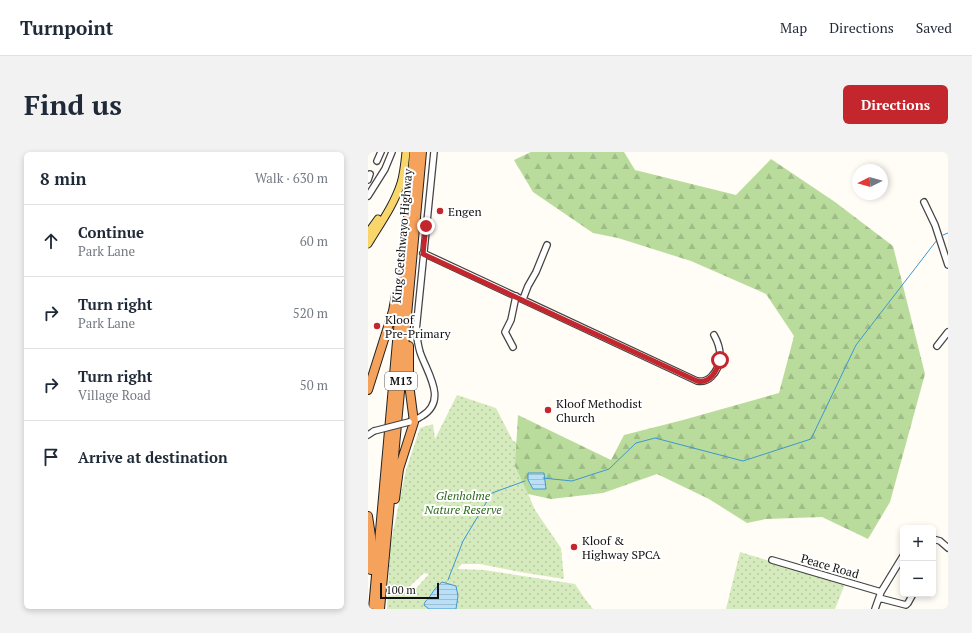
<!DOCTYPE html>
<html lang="en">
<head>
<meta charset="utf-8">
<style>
	:root { --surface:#fff; --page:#f2f2f3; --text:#1f2937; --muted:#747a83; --line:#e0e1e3; --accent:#c4262e }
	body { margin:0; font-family:"PT Serif",serif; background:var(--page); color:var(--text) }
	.controls { position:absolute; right:12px; bottom:12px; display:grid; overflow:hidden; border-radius:6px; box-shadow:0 2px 6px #0003 }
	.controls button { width:36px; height:36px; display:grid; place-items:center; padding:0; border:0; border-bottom:1px solid var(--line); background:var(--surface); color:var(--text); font:20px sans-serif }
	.compass { position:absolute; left:484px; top:12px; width:36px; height:36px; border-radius:50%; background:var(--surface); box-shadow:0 2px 6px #0003; rotate:265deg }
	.scale { position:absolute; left:12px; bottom:10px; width:59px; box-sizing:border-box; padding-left:4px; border:2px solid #111; border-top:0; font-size:11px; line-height:14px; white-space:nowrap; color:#111; -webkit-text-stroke:3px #fff; paint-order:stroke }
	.stop { position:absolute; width:12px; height:12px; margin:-9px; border:3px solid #c4262e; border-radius:50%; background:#fff }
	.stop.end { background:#c4262e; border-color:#fff; box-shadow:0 1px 4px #0008 }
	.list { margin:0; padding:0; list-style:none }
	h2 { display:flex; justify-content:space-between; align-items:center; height:52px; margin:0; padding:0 16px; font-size:17px }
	h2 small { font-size:13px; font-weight:400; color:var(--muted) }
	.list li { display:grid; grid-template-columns:26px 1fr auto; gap:12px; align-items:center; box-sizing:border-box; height:72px; padding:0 16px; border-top:1px solid var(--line) }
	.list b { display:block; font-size:15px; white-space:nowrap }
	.list p { margin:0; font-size:13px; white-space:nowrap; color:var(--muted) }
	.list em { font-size:13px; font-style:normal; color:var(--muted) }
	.icon { flex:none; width:22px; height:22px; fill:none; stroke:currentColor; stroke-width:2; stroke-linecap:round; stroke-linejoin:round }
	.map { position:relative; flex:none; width:580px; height:457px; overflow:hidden; border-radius:6px }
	header { display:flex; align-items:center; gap:24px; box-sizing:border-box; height:56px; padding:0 20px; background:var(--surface); border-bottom:1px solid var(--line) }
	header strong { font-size:19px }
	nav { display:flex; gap:22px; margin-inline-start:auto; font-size:14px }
	.intro { display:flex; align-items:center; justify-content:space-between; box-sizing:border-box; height:96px; padding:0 24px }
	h1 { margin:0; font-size:28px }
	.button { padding:10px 18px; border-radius:6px; background:var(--accent); color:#fff; font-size:14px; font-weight:700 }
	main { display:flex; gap:24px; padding:0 24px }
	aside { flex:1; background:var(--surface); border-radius:6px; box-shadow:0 2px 6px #0003 }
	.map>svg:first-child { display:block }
</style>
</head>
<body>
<header>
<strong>Turnpoint</strong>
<nav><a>Map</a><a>Directions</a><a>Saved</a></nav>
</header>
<div class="intro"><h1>Find us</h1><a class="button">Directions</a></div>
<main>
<aside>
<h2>8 min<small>Walk · 630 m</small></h2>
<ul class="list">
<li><svg class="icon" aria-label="ahead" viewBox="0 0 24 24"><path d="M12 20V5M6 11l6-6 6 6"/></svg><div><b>Continue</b><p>Park Lane</p></div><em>60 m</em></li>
<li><svg class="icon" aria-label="right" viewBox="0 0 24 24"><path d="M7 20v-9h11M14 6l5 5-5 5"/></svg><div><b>Turn right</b><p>Park Lane</p></div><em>520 m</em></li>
<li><svg class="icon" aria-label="right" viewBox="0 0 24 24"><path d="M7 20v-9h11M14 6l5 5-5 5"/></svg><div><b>Turn right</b><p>Village Road</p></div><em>50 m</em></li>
<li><svg class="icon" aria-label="arrive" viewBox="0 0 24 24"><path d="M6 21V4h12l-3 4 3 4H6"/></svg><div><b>Arrive at destination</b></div></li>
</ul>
</aside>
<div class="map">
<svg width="580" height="457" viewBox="0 0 580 457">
	<defs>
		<pattern id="grass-dots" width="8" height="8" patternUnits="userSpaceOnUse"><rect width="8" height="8" fill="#d5ebbd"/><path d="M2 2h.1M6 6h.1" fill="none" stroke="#b6c8a1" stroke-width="1.8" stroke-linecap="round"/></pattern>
		<pattern id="forest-firs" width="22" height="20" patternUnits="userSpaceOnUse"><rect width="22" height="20" fill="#b9dc9c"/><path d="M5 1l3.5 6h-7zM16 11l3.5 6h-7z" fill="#9ebc85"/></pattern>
		<pattern id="water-rules" width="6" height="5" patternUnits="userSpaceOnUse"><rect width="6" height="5" fill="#b9e0f7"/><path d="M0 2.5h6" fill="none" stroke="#9ebfd3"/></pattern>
	</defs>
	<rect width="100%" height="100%" fill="#fffdf5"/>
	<!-- grass -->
	<path fill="url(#grass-dots)" d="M 89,243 L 128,256 L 145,289 L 155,293 L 153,325 L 167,358 L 193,396 L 196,427 L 152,420 L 112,412 L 94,412 L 89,417 L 116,418 L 207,432 L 217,447 L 225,457 L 19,457 L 20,438 L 45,440 L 61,422 L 56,421 L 41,435 L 20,434 L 22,394 L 38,318 L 52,276 L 65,272 L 67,287 Z
		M 372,400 L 477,432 L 467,457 L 358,457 Z"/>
	<!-- forest -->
	<path fill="url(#forest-firs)" d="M 163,0 L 256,0 L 267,18 L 368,43 L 403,7 L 467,50 L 525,94 L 557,222 L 522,350 L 500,387 L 454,365 L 398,367 L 379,371 L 341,347 L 289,322 L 235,341 L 183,347 L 160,342 L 147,314 L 150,263 L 243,308 L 256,283 L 315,268 L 411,241 L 426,184 L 398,142 L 323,109 L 250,86 L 225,81 L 165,40 L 146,8 Z"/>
	<!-- water -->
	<path fill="url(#water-rules)" stroke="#3f96cf" d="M 160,321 L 176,321 L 178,337 L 165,337 L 160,328 Z
		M 74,430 L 88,434 L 90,444 L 88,457 L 61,457 L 56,453 C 57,448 60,448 62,444 C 67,437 67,436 74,430 Z"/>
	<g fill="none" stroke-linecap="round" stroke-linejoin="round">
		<!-- stream -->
		<path stroke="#3f96cf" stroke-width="1" d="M 575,83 L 580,81
			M 175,326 L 204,329 L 241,317 L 268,291 L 287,286 L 375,309 L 443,287 L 488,193 L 569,88
			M 80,428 L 95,389 L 124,341 L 157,329"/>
		<!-- minor casing -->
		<g stroke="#444" stroke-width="8">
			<path id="minor" d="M 9,9 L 13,0
				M 0,28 L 2,22
				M 0,44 L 17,17 L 24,0
				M 556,50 L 567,73 L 580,113
				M 55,101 L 329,229 C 335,230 339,229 343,225 C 355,213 354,197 346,183
				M 155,147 L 160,134 L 168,120 L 179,93
				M 569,194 L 580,180
				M 145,195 L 137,180 L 143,168 L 148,144
				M 43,269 C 47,269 50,266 54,264 C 80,248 59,221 52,200 C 50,193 49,186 48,179 L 66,0
				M 0,283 L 6,279
				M 565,387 L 572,389 L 580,396
				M 404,408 L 513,440
				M 511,446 L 538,453 L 540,451 L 545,442
				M 507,457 L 513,440 L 535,404"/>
		</g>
		<!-- major casing -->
		<g stroke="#222" stroke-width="9">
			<path id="major" d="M 0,81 L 10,67
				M 0,92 C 12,72 26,53 33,31 C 36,21 37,10 38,0"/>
		</g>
		<!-- highway casing -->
		<g stroke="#222" stroke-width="10">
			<path id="highway" d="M 0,238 L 25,159 L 28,143
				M 27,347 L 31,317 L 46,270 L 41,232 L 41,194
				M 0,364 L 3,384 L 3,418
				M 5,457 L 46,0
				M 12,457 L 54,0"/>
		</g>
		<!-- minor -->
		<use href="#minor" stroke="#fff" stroke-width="5.5"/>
		<!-- major -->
		<use href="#major" stroke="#f9d66b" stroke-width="7"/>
		<!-- highway -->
		<use href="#highway" stroke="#f5a25d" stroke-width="8"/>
		<!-- minor-bridge casing -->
		<g stroke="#444" stroke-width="8" stroke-linecap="butt">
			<path id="minor-bridge" d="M 6,279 L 41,270"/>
		</g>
		<!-- minor-bridge -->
		<use href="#minor-bridge" stroke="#fff" stroke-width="5.5"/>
	</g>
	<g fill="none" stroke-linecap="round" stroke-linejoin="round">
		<!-- route -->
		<path stroke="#c4262e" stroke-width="5" d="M 58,74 L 55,102 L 329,229 C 342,232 349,219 352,208"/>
	</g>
	<!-- markers -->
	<g fill="#c4262e" stroke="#fff" stroke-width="1.5">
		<circle cx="72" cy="59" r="4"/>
		<circle cx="9" cy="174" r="4"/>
		<circle cx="180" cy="258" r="4"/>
		<circle cx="206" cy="395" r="4"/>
	</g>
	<g text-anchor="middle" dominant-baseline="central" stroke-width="4" stroke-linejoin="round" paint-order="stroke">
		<!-- shield labels -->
		<rect fill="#fff" stroke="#585858" stroke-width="1" x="17" y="220" width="32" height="18" rx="3"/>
		<g font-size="11" font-weight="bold" fill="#111">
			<text x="33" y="229">M13</text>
		</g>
		<!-- poi labels -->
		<g font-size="12" fill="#111" stroke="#fff" text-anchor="start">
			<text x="80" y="59">Engen</text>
			<text x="17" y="167">Kloof<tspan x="17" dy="14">Pre-Primary</tspan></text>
			<text x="188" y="251">Kloof Methodist<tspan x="188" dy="14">Church</tspan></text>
			<text x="214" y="388">Kloof &amp;<tspan x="214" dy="14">Highway SPCA</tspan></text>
		</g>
		<!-- street labels -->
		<g font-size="12" fill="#111" stroke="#fff">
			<text transform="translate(34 84) rotate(-85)">King Cetshwayo Highway</text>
			<text transform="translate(462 414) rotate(16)">Peace Road</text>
		</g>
		<!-- park labels -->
		<g font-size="12" font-style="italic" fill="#2f6b1f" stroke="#fff">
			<text x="95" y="343">Glenholme<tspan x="95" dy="14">Nature Reserve</tspan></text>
		</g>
	</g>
</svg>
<div class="controls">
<button>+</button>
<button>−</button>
</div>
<svg class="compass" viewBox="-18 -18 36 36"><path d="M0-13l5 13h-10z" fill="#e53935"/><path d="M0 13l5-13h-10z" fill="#747a83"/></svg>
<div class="scale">100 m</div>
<div class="stop" style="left:352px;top:208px"></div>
<div class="stop end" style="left:58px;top:74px"></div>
</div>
</main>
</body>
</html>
